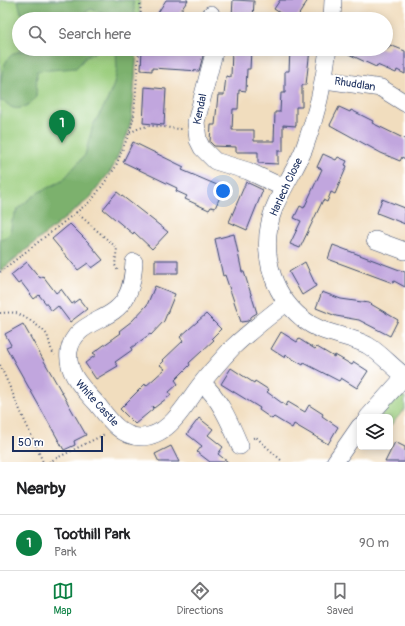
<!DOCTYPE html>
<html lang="en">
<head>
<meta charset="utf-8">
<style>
	:root { --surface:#fff; --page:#f2f2f2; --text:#202124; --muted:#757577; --line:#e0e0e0; --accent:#0b8043 }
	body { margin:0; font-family:Pangolin,sans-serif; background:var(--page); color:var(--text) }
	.controls { position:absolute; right:12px; bottom:12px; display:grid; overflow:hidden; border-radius:6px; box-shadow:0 2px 10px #0003 }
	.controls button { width:36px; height:36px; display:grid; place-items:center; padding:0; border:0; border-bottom:1px solid var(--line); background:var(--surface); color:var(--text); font:20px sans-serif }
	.scale { position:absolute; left:12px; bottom:10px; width:91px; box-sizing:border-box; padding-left:4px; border:2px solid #1b2f5e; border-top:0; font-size:11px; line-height:14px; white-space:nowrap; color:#1b2f5e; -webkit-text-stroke:3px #fff; paint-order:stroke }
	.you { position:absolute; left:223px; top:191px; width:14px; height:14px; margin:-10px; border:3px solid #fff; border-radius:50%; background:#1a73e8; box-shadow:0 0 0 6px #1a73e833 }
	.badge { display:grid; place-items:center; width:26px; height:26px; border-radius:50%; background:var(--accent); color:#fff; font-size:13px; font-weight:700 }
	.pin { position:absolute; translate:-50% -33px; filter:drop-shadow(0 1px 2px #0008) }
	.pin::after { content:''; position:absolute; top:21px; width:14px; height:12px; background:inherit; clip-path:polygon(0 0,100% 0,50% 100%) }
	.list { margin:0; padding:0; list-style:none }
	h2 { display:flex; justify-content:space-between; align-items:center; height:52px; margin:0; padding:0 16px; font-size:17px }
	h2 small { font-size:13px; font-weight:400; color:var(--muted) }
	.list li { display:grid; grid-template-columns:26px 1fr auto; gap:12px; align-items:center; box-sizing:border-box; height:56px; padding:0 16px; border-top:1px solid var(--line) }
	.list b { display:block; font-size:15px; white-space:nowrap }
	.list p { margin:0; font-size:13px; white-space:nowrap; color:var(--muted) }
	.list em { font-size:13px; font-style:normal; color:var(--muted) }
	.icon { flex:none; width:22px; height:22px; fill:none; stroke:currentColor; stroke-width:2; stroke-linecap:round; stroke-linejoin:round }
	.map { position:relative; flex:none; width:405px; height:462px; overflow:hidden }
	.search { position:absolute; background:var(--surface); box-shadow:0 2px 10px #0003; left:12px; right:12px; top:12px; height:44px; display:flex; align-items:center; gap:10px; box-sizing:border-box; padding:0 14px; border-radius:22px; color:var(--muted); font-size:15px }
	.sheet { height:108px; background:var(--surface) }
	nav { display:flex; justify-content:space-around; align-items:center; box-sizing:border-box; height:56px; border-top:1px solid var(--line); background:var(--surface); font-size:11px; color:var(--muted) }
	nav a { display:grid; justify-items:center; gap:2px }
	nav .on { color:var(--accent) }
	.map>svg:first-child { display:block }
</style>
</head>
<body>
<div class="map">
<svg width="405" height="462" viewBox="0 0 405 462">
	<rect width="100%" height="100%" fill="#fff"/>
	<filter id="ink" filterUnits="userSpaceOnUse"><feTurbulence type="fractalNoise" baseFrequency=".025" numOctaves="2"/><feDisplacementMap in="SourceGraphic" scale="8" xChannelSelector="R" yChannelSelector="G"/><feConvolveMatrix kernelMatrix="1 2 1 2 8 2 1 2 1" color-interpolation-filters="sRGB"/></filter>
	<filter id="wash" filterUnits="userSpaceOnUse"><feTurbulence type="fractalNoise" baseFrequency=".012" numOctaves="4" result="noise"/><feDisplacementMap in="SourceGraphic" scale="16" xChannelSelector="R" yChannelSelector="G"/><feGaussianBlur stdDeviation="0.9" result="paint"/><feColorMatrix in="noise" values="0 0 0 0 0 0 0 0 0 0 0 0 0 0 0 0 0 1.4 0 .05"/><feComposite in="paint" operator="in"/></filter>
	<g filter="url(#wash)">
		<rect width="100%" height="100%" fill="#f1ddbe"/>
		<!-- green -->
		<path fill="#9bce7e" stroke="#5b7e6e" d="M 0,0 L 139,0 L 140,19 L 19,19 L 19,49 L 137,49 L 132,116 L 128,133 L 112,169 L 90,198 L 0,271 Z
			M 399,395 L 405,397 L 405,409 L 390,426 L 390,417 L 381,417 L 381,414 Z"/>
		<!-- forest -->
		<path fill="#7cb16d" stroke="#4c7066" d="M 18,0 L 133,0 L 135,16 L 140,19 L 122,19 L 123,14 C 112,19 102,13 91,9 L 73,19 L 33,19 L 21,13 Z
			M 42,49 L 96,49 L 94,53 L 86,57 L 76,68 L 37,71 L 36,97 C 30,104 21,112 11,107 C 7,104 5,101 0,101 C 0,85 0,58 17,52 C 26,49 28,55 42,49 Z
			M 116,49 L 137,49 L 132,116 L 128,133 L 112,169 L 90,198 L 0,271 L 0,241 L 10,234 L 12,221 L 18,208 L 39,192 L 62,181 L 85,155 L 93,125 L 106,103 L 114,84 L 117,69 Z"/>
		<g id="blocks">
			<!-- building -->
			<path fill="#c1a6de" d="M 166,0 L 188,0 L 175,19 L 154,19 Z
				M 233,0 L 254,1 L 253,19 L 234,19 L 234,16 L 232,16 Z
				M 280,0 L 308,0 L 296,19 L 289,19 L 274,9 Z
				M 390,45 L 405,51 L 405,74 L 397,70 L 396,73 L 377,65 L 376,67 L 338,49 L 388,49 Z
				M 142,49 L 203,52 L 203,56 L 199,71 L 152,68 L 152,71 L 141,70 Z
				M 232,49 L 251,50 L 250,69 L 247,69 L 246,91 L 239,90 L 238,109 L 233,109 L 232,130 L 254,130 L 254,141 L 274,141 L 275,112 L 280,112 L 281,93 L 285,93 L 285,71 L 289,71 L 290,49 L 310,49 L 306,85 L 302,85 L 302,107 L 296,107 L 296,126 L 283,125 L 283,151 L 278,151 L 278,164 L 258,163 L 258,152 L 236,152 L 236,147 L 214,146 L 210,142 L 211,125 L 215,125 L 218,95 L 224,95 L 226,76 L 231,77 Z
				M 145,87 L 166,89 L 164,125 L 143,123 Z
				M 339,107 L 350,112 L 351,110 L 373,121 L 372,123 L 405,139 L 405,159 L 402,157 L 400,161 L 381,153 L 330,125 Z
				M 133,142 L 184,167 L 182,170 L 224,188 L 215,208 L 211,207 L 209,210 L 185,199 L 187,196 L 176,191 L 177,188 L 123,162 Z
				M 323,154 L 336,160 L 338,157 L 347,161 L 345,165 L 347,166 L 335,194 L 331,192 L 327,202 L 323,200 L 300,248 L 290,244 L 301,221 L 294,218 L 300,206 L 304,208 L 322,169 L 317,167 Z
				M 246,182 L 263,190 L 247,230 L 229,222 Z
				M 117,192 L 168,232 L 152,249 L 134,232 L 133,234 L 103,209 Z
				M 382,199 L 405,208 L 405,224 L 377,213 Z
				M 70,224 L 88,242 L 103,260 L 92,268 L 88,263 L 78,270 L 52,239 Z
				M 234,234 L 242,272 L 244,272 L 257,313 L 252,316 L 248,321 L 241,322 L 225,275 L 223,276 L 215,239 Z
				M 333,245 L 405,272 L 405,287 L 394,281 L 393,283 L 328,259 Z
				M 155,260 L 178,260 L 178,273 L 155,273 Z
				M 27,262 L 40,278 L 43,276 L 56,293 L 61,289 L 72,304 L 79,299 L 87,309 L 70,322 L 58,306 L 52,311 L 39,295 L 34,299 L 21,282 L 18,284 L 11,275 Z
				M 305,262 L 316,286 L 302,295 L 289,272 Z
				M 155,286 L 175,294 L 164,321 L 151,335 L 150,334 L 131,348 L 132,350 L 115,362 L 118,366 L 96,379 L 85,363 L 96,355 L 93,353 L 121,333 L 119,331 L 132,321 L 147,305 Z
				M 322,292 L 341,299 L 369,303 L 398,320 L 390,336 L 359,320 L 336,316 L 316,308 Z
				M 206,314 L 221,329 L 212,338 L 214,340 L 189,363 L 190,365 L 175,380 L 178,384 L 169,392 L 171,395 L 154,408 L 152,406 L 153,409 L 135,424 L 120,409 L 145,384 L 146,386 L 165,369 L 160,365 L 164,361 L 163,360 L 183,341 L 180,337 Z
				M 23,324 L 86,435 L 74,441 L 75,445 L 64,450 L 6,347 L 11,345 L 5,334 Z
				M 281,332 L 297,342 L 299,339 L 315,349 L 317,347 L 334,357 L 335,355 L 352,365 L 354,362 L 368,371 L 357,388 L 341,378 L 339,381 L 304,363 L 303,365 L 286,355 L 285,358 L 271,349 Z
				M 231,368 L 254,383 L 255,381 L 269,390 L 267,392 L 286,406 L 288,402 L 305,412 L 309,405 L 323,414 L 322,416 L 338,427 L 328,444 L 294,424 L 292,428 L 274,417 L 272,419 L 259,410 L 260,408 L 221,384 Z
				M 199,418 L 213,429 L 208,435 L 223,447 L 218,454 L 228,462 L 210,462 L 197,452 L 202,446 L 187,434 Z
				M 395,442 L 405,447 L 405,462 L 385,462 Z
				M 171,446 L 179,462 L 159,462 L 155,454 Z"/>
		</g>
	</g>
	<g filter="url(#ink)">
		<use href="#blocks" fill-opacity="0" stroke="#3b496c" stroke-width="1"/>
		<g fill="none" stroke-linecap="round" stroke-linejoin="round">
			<!-- minor casing -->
			<g stroke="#3b496c" stroke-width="18">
				<path id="minor" d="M 211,14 L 212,19
					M 332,19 L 333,0
					M 215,49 L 196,122 L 198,140 L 202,148 L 215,161 L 248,171 L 284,188
					M 328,49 C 324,84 316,117 304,149 C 296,169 283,187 275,206 C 259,246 269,292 303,319 C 322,335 346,334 367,345 C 381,353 392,367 405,376
					M 325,80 L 381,88 L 405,103
					M 375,240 L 405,251
					M 134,262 C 133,274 132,287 126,297 C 113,323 75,319 69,351 C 66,374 84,389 98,405 C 108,418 121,437 140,437 C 170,437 185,404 201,384 C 211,371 222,359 233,347 C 250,331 268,317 286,303
					M 202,383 C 220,398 231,425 240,446
					M 368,417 L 405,376
					M 335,462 L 360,426"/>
			</g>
			<!-- path -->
			<path stroke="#3b496c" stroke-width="2" stroke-dasharray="1 3" stroke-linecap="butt" d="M 140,0 L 141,19
				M 130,133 C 150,120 162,129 184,129
				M 76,212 L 117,248 L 115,265 L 118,271
				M 0,272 L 92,200 L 115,168 L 130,131 L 134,116 L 139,49
				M 0,313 C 5,313 11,312 16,313 C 23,315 44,329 47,335 C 50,342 50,350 55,355
				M 0,365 L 43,462
				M 253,438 L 256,437 L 283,462
				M 49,462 L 105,434"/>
			<!-- minor -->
			<use href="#minor" stroke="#fff" stroke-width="17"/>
		</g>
	</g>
	<g text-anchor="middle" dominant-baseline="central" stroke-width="4" stroke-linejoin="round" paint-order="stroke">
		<!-- street labels -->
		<g font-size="11" fill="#1b2f5e" stroke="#fff">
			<text transform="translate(355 84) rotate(9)">Rhuddlan</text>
			<text transform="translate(200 109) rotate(-78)">Kendal</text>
			<text transform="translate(286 187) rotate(-65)">Harlech Close</text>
			<text transform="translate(97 403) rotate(48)">White Castle</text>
		</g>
	</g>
</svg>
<div class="controls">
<button><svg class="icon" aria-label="layers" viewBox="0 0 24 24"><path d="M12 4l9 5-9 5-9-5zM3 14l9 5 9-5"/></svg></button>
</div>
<div class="scale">50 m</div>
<div class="you"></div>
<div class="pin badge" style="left:62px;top:143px">1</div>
<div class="search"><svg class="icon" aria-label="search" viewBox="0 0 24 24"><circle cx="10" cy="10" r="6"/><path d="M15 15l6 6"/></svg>Search here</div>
</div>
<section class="sheet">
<h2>Nearby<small></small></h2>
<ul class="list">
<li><span class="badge">1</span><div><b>Toothill Park</b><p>Park</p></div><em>90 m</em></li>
</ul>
</section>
<nav>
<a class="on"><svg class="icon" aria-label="map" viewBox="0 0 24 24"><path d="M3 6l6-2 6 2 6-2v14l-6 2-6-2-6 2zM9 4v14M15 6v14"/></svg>Map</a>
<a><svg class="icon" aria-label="directions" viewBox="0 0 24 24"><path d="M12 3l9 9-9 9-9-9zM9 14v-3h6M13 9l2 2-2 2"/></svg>Directions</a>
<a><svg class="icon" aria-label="saved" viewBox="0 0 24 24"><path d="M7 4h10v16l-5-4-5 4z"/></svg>Saved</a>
</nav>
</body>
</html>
